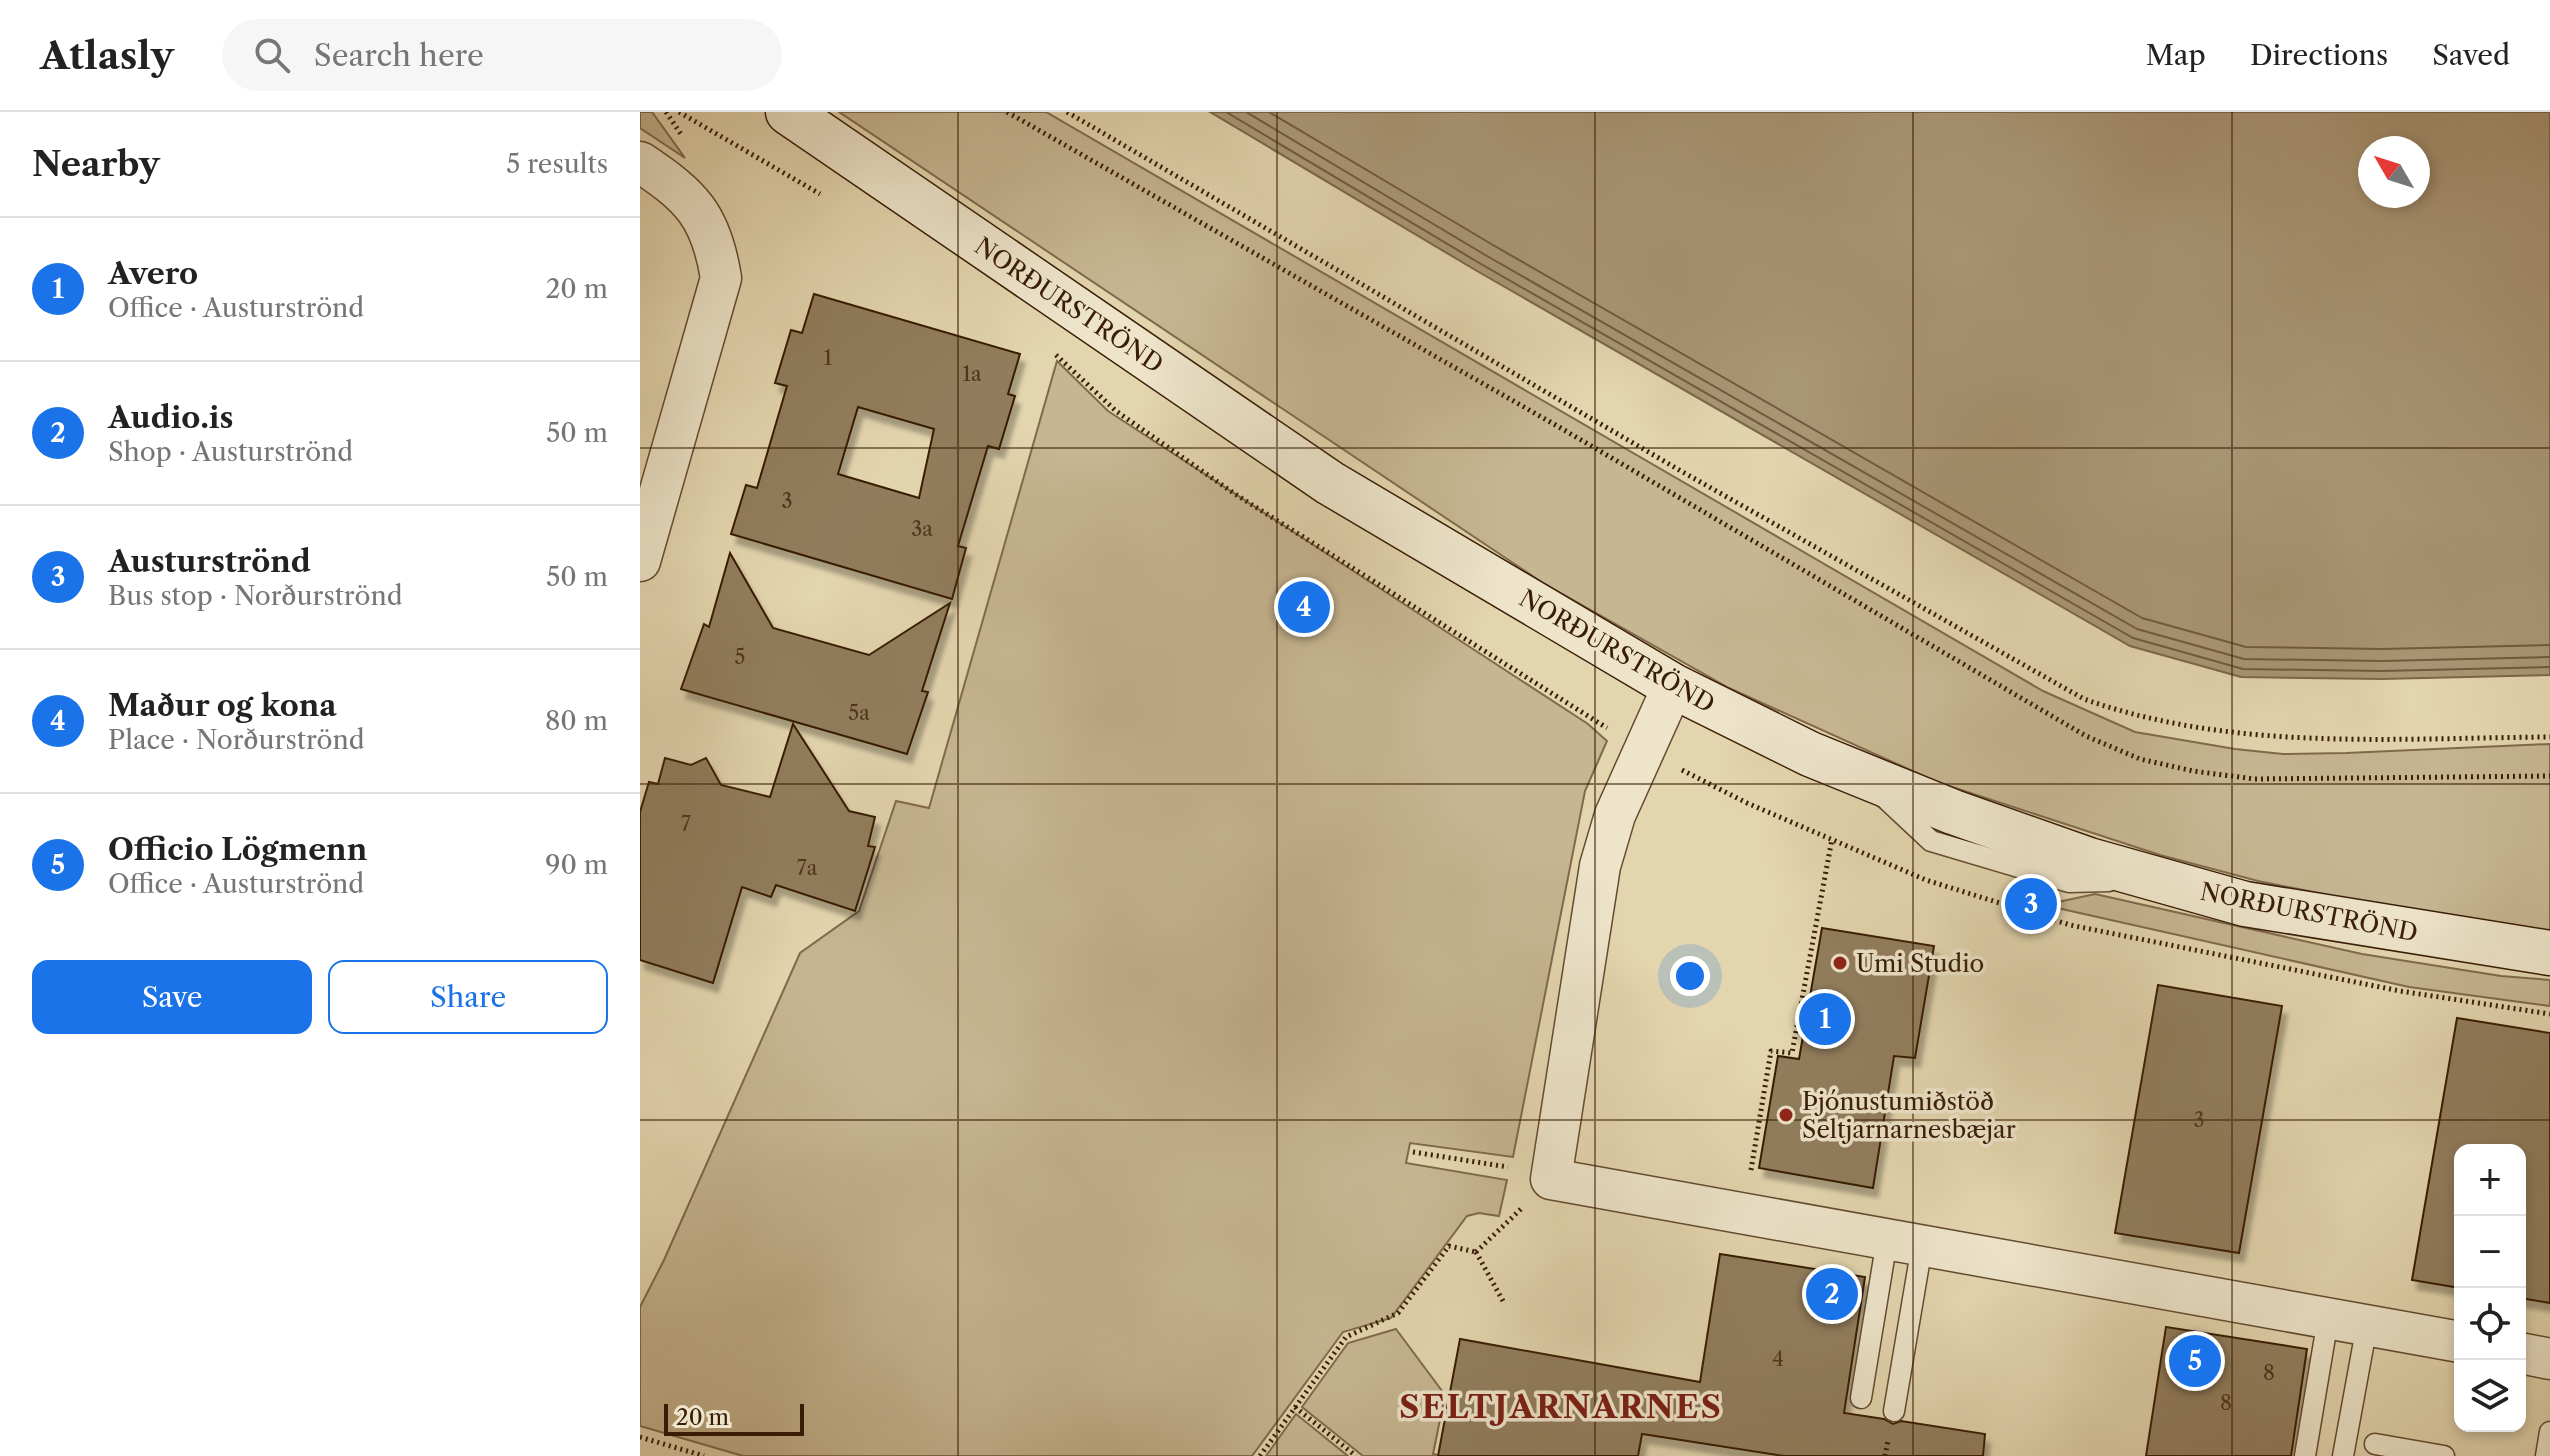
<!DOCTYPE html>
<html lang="en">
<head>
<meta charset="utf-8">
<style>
	:root { --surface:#fff; --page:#f6f6f6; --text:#222; --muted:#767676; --line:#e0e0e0; --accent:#1a73e8 }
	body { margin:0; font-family:"Libre Caslon Text",serif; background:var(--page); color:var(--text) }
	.controls { position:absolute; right:24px; bottom:24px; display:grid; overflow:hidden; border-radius:16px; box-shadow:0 4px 12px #0003 }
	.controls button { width:72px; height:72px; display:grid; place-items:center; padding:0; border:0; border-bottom:2px solid var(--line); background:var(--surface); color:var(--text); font:40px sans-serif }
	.compass { position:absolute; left:1718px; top:24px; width:72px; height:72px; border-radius:50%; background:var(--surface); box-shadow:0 4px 12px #0003; rotate:309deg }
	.scale { position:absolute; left:24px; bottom:20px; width:140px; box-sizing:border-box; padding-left:8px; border:4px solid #391d06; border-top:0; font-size:22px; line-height:28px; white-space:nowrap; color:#391d06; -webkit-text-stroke:6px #ede4ca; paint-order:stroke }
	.you { position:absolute; left:1050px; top:864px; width:28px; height:28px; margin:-20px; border:6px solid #fff; border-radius:50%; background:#1a73e8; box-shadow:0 0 0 12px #1a73e833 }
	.badge { display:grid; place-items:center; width:52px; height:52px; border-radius:50%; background:var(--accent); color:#fff; font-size:26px; font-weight:700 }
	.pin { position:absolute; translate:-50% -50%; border:4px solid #fff; box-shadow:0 2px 8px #0006 }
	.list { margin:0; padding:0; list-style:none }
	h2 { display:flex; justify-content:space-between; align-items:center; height:104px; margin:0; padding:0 32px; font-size:34px }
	h2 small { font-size:26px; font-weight:400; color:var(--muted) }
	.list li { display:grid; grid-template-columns:52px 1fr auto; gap:24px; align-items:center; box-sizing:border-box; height:144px; padding:0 32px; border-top:2px solid var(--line) }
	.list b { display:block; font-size:30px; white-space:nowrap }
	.list p { margin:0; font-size:26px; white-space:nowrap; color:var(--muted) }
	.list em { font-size:26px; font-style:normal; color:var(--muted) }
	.actions { display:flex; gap:16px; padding:24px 32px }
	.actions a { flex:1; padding:18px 0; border:2px solid var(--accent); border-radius:16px; text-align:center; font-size:28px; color:var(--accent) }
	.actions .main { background:var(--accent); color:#fff }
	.icon { flex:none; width:44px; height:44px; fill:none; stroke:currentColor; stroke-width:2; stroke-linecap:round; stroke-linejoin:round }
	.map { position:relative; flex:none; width:1910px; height:1344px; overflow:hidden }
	header { display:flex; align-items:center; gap:48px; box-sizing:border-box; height:112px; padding:0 40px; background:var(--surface); border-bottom:2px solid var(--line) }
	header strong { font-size:38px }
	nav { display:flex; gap:44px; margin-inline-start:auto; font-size:28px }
	.search { width:560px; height:72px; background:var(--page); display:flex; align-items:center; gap:20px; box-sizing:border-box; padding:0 28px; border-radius:44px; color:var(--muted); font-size:30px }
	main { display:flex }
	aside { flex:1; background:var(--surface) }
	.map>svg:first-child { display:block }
</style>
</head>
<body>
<header>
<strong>Atlasly</strong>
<div class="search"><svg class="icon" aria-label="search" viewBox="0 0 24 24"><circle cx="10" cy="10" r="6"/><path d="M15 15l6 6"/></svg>Search here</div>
<nav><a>Map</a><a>Directions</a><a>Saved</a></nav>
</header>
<main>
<aside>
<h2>Nearby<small>5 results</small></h2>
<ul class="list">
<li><span class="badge">1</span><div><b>Avero</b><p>Office · Austurströnd</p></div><em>20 m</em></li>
<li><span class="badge">2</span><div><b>Audio.is</b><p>Shop · Austurströnd</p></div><em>50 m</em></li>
<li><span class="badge">3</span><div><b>Austurströnd</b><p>Bus stop · Norðurströnd</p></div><em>50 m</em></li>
<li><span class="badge">4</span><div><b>Maður og kona</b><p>Place · Norðurströnd</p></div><em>80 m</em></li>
<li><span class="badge">5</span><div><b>Officio Lögmenn</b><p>Office · Austurströnd</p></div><em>90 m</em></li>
</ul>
<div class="actions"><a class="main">Save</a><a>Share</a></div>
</aside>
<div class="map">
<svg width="1910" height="1344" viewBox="0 0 1910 1344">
	<defs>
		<filter id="shadow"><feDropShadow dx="5" dy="9" stdDeviation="2" flood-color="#0004"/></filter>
	</defs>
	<rect width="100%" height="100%" fill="#e3d5ae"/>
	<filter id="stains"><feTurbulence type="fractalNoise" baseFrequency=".0025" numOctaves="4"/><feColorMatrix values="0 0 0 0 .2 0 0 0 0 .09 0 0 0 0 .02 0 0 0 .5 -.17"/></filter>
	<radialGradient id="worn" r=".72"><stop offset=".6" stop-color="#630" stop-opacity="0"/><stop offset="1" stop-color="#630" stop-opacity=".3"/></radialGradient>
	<!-- green -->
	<path fill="#c6b691" stroke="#806a4c" stroke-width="2" d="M 0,0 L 12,0 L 45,46 L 0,16 Z
		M 199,0 L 406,0 L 1403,579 L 1495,620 L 1595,637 L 1643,642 L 1706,641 L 1910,632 L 1910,819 L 1734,792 L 1618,769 L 1520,743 L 1297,670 L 1089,576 L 903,471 Z
		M 417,249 L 468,299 L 948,612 L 967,629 L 945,679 L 873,1045 L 770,1031 L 766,1051 L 867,1068 L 859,1104 L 839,1101 L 827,1104 L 751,1206 L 703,1220 L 612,1344 L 103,1344 L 0,1314 L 0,1195 L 24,1148 L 160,841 L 219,799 L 256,689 L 289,696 Z
		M 1455,782 L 1722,842 L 1861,864 L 1910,868 L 1910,894 L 1769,875 L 1404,793 Z
		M 756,1217 L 805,1283 L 793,1342 L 802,1344 L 723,1344 L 662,1295 L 708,1231 Z
		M 656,1302 L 708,1344 L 626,1344 Z"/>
	<!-- water -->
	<path fill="#a99675" stroke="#7c6649" stroke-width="2" fill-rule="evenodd" d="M 570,0 L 1910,0 L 1910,563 L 1742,567 L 1601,565 L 1490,534 L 837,159 ZM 1730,36 L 1778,36 L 1778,84 L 1730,84 Z"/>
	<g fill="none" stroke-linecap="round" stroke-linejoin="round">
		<!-- shore -->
		<path stroke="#715a3e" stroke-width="2" d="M 586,0 L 841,152 L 1493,526 L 1603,557 L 1742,559 L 1910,555
			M 606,0 L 847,144 L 1497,517 L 1604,547 L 1742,549 L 1910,545
			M 629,0 L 853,133 L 1502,506 L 1606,535 L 1742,537 L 1910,533"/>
	</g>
	<!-- building -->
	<path fill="#917d5d" stroke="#391d06" stroke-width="2" fill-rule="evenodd" filter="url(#shadow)" d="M 174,182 L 380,242 L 368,282 L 375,284 L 359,337 L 348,334 L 318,434 L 326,436 L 312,487 L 91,422 L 106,373 L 117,376 L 147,274 L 135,271 L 151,218 L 162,221 ZM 218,295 L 294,317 L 279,386 L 198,362 Z
		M 90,441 L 133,516 L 229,543 L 310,491 L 282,579 L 288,580 L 267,642 L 41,577 L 64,512 L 69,515 Z
		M 153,612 L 209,699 L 235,705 L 228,734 L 235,735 L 215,799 L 136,773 L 131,785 L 102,775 L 73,871 L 0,848 L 0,700 L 9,670 L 18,672 L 25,646 L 51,653 L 66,646 L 81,673 L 130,685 Z
		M 1182,816 L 1294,834 L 1275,946 L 1254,944 L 1233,1076 L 1119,1056 L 1138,944 L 1159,947 Z
		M 1518,873 L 1642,894 L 1599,1141 L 1475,1121 Z
		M 1817,906 L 1910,921 L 1910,1191 L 1880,1186 L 1880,1038 L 1820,1038 L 1820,1176 L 1772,1168 Z
		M 1080,1142 L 1225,1165 L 1204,1301 L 1244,1307 L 1253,1312 L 1261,1309 L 1345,1322 L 1343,1344 L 1144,1344 L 1002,1322 L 998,1344 L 798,1344 L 820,1227 L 1060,1270 Z
		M 1526,1215 L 1667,1237 L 1651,1344 L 1506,1344 Z"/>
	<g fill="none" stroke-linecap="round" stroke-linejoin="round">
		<!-- lane casing -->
		<g stroke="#644b30" stroke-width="23">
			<path id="lane" d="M 1244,685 L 1291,729 L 1429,770 L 1469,769
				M 1221,1286 L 1247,1128
				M 1254,1299 L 1282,1134
				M 1735,1332 L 1804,1344
				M 1665,1344 L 1688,1207
				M 1703,1344 L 1727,1213
				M 1906,1344 L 1910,1320"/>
		</g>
		<!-- street casing -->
		<g stroke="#644b30" stroke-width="43">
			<path id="street" d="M 0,50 C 51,84 71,103 81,166 L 0,449
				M 1033,574 L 975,703 L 960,754 L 911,1067 L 1820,1230
				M 1880,1241 L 1910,1247"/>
		</g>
		<!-- secondary casing -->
		<g stroke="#391d06" stroke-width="47">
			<path id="secondary" d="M 148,0 L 690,371 L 1033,574 L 1170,642 L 1313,700 L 1449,748 L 1605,792 L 1910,841"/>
		</g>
		<!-- path -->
		<path stroke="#391d06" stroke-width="5" stroke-dasharray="2 4" stroke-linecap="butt" d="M 26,0 L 41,22
			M 39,0 L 180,82
			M 367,0 L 919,315 L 1446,624 L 1500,647 L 1553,659 L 1614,667 L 1910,664
			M 427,0 L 1041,359 L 1444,587 C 1594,640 1753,626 1910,625
			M 416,243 L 476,299 L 595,382 L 967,616
			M 1042,658 L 1107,691 L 1286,768 L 1430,813 L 1760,879 L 1910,902
			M 773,1040 L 868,1055
			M 1111,1058 L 1131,939 L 1152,941 L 1192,727
			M 836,1140 L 882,1096
			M 836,1140 L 863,1189
			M 655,1295 L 716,1344
			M 0,1325 L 64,1344
			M 620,1344 L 706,1225 L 758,1201 L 809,1134 L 836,1140
			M 1245,1344 L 1248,1329"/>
		<!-- lane -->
		<use href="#lane" stroke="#ede4ca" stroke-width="20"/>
		<!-- street -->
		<use href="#street" stroke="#ede4ca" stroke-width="40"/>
		<!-- secondary -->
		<use href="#secondary" stroke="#ede4ca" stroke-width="44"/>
	</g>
	<!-- grid -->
	<path fill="none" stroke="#391d06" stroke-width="2" stroke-opacity="0.55" d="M 318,0 L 318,1344M 637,0 L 637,1344M 955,0 L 955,1344M 1273,0 L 1273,1344M 1592,0 L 1592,1344M 0,336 L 1910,336M 0,672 L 1910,672M 0,1008 L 1910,1008"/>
	<!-- markers -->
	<g fill="#8f2418" stroke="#ede4ca" stroke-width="3">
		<circle cx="1200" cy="851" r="8"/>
		<circle cx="1146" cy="1003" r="8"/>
	</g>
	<g text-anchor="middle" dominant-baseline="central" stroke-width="7" stroke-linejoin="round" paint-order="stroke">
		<!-- number labels -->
		<g font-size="20" fill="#4f351c">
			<text x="188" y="246">1</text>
			<text x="332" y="262">1a</text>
			<text x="147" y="389">3</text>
			<text x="282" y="417">3a</text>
			<text x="100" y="545">5</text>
			<text x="219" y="601">5a</text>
			<text x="46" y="712">7</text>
			<text x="167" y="756">7a</text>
			<text x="1559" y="1008">3</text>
			<text x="1138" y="1247">4</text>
			<text x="1629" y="1261">8</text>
			<text x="1586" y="1291">8</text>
		</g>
		<!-- street labels -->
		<g font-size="24" fill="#391d06" stroke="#ede4ca">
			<text transform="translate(429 193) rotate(34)">NORÐURSTRÖND</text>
			<text transform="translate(977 539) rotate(30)">NORÐURSTRÖND</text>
			<text transform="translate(1669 800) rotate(11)">NORÐURSTRÖND</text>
		</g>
		<!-- poi labels -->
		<g font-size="24" fill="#391d06" stroke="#ede4ca" text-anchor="start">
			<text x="1216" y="851">Umi Studio</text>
			<text x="1162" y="989">Þjónustumiðstöð<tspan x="1162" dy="28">Seltjarnarnesbæjar</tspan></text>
		</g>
		<!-- district labels -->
		<g font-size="32" font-weight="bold" letter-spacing="2" fill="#7a1f14" stroke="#ede4ca">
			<text x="921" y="1294">SELTJARNARNES</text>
		</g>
	</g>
	<rect width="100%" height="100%" filter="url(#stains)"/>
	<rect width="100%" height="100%" fill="url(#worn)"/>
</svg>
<div class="controls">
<button>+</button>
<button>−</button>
<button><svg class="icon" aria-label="locate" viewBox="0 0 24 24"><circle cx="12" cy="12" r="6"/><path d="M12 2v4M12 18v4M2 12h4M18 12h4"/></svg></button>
<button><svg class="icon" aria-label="layers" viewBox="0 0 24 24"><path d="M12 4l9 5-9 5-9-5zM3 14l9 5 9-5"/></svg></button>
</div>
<svg class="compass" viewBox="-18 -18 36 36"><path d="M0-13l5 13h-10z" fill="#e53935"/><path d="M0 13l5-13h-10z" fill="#767676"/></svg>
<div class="scale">20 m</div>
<div class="you"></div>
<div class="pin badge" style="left:1185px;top:907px">1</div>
<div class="pin badge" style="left:1192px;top:1182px">2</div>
<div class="pin badge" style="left:1391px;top:792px">3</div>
<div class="pin badge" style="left:664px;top:495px">4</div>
<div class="pin badge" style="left:1555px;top:1249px">5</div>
</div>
</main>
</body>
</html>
